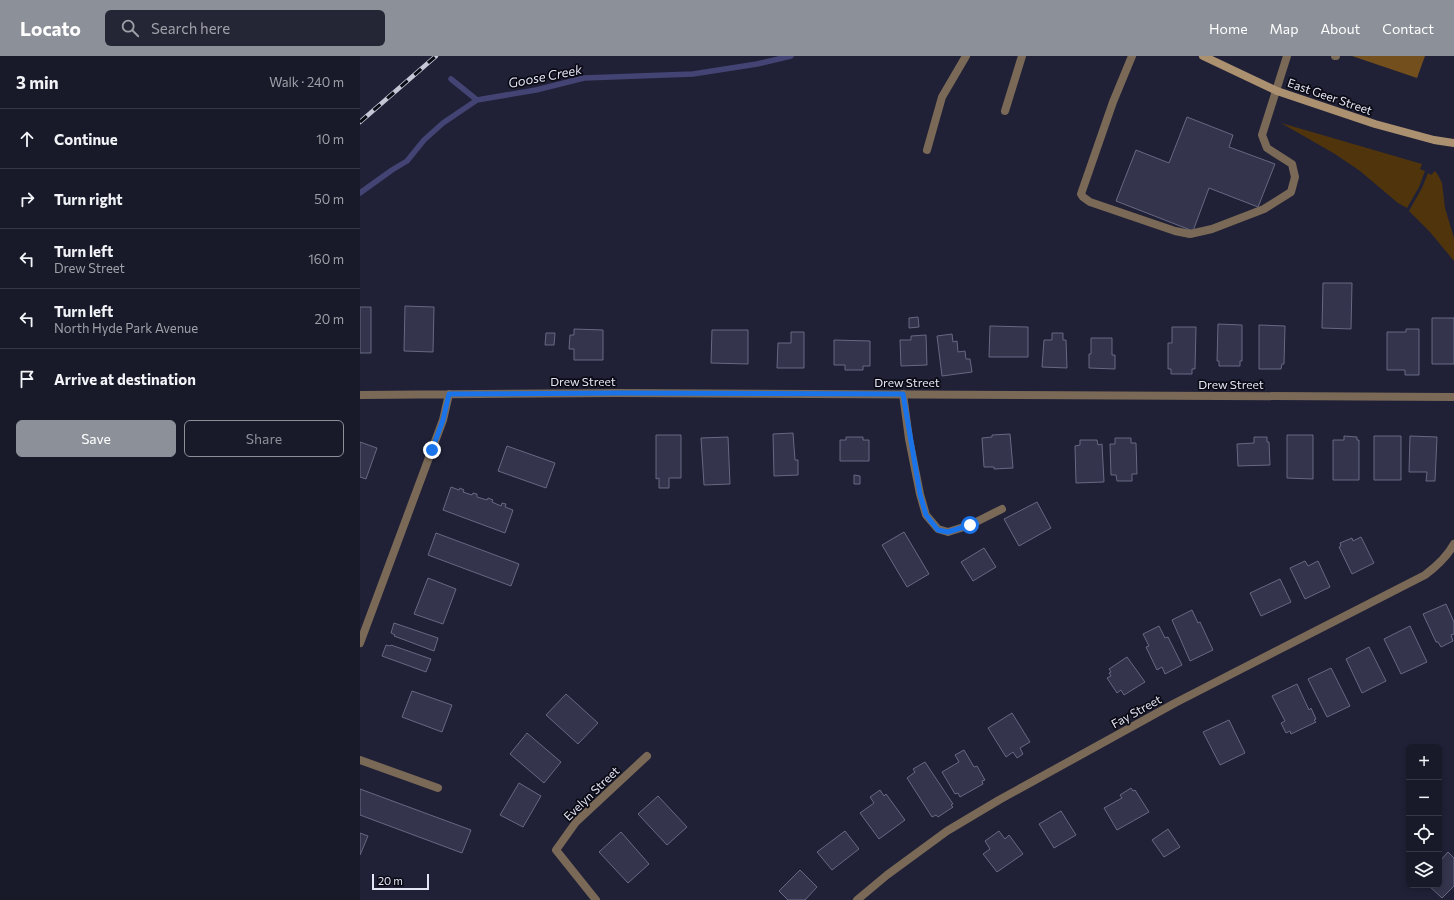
<!DOCTYPE html>
<html lang="en">
<head>
<meta charset="utf-8">
<style>
	:root { --surface:#181929; --page:#252635; --text:#f1f3f6; --muted:#9fa0a8; --line:#363846; --accent:#8c9099 }
	body { margin:0; font-family:Commissioner,sans-serif; background:var(--page); color:var(--text) }
	.controls { position:absolute; right:12px; bottom:12px; display:grid; overflow:hidden; border-radius:6px; box-shadow:0 2px 6px #0003 }
	.controls button { width:36px; height:36px; display:grid; place-items:center; padding:0; border:0; border-bottom:1px solid var(--line); background:var(--surface); color:var(--text); font:20px sans-serif }
	.scale { position:absolute; left:12px; bottom:10px; width:57px; box-sizing:border-box; padding-left:4px; border:2px solid #e5e6f5; border-top:0; font-size:11px; line-height:14px; white-space:nowrap; color:#e5e6f5; -webkit-text-stroke:3px #0b0b15; paint-order:stroke }
	.stop { position:absolute; width:12px; height:12px; margin:-9px; border:3px solid #1a73e8; border-radius:50%; background:#fff }
	.stop.end { background:#1a73e8; border-color:#fff; box-shadow:0 1px 4px #0008 }
	.list { margin:0; padding:0; list-style:none }
	h2 { display:flex; justify-content:space-between; align-items:center; height:52px; margin:0; padding:0 16px; font-size:17px }
	h2 small { font-size:13px; font-weight:400; color:var(--muted) }
	.list li { display:grid; grid-template-columns:26px 1fr auto; gap:12px; align-items:center; box-sizing:border-box; height:60px; padding:0 16px; border-top:1px solid var(--line) }
	.list b { display:block; font-size:15px; white-space:nowrap }
	.list p { margin:0; font-size:13px; white-space:nowrap; color:var(--muted) }
	.list em { font-size:13px; font-style:normal; color:var(--muted) }
	.actions { display:flex; gap:8px; padding:12px 16px }
	.actions a { flex:1; padding:9px 0; border:1px solid var(--accent); border-radius:6px; text-align:center; font-size:14px; color:var(--accent) }
	.actions .main { background:var(--accent); color:#fff }
	.icon { flex:none; width:22px; height:22px; fill:none; stroke:currentColor; stroke-width:2; stroke-linecap:round; stroke-linejoin:round }
	.map { position:relative; flex:none; width:1094px; height:844px; overflow:hidden }
	header { display:flex; align-items:center; gap:24px; box-sizing:border-box; height:56px; padding:0 20px; background:var(--accent); color:#fff }
	header strong { font-size:19px }
	nav { display:flex; gap:22px; margin-inline-start:auto; font-size:14px }
	.search { width:280px; height:36px; background:var(--page); display:flex; align-items:center; gap:10px; box-sizing:border-box; padding:0 14px; border-radius:6px; color:var(--muted); font-size:15px }
	main { display:flex }
	aside { flex:1; background:var(--surface) }
	.map>svg:first-child { display:block }
</style>
</head>
<body>
<header>
<strong>Locato</strong>
<div class="search"><svg class="icon" aria-label="search" viewBox="0 0 24 24"><circle cx="10" cy="10" r="6"/><path d="M15 15l6 6"/></svg>Search here</div>
<nav><a>Home</a><a>Map</a><a>About</a><a>Contact</a></nav>
</header>
<main>
<aside>
<h2>3 min<small>Walk · 240 m</small></h2>
<ul class="list">
<li><svg class="icon" aria-label="ahead" viewBox="0 0 24 24"><path d="M12 20V5M6 11l6-6 6 6"/></svg><div><b>Continue</b></div><em>10 m</em></li>
<li><svg class="icon" aria-label="right" viewBox="0 0 24 24"><path d="M7 20v-9h11M14 6l5 5-5 5"/></svg><div><b>Turn right</b></div><em>50 m</em></li>
<li><svg class="icon" aria-label="left" viewBox="0 0 24 24"><path d="M17 20v-9H6M10 6l-5 5 5 5"/></svg><div><b>Turn left</b><p>Drew Street</p></div><em>160 m</em></li>
<li><svg class="icon" aria-label="left" viewBox="0 0 24 24"><path d="M17 20v-9H6M10 6l-5 5 5 5"/></svg><div><b>Turn left</b><p>North Hyde Park Avenue</p></div><em>20 m</em></li>
<li><svg class="icon" aria-label="arrive" viewBox="0 0 24 24"><path d="M6 21V4h12l-3 4 3 4H6"/></svg><div><b>Arrive at destination</b></div></li>
</ul>
<div class="actions"><a class="main">Save</a><a>Share</a></div>
</aside>
<div class="map">
<svg width="1094" height="844" viewBox="0 0 1094 844">
	<rect width="100%" height="100%" fill="#202137"/>
	<!-- green -->
	<path fill="#50340c" d="M 921,67 L 1062,108 L 1060,113 L 1065,115 L 1059,131 L 1047,152 L 1038,147 L 1000,115 L 975,98 Z
		M 1075,115 L 1078,119 L 1082,127 L 1085,152 L 1094,182 L 1094,205 L 1070,176 L 1049,155 L 1062,132 L 1068,117 L 1071,119 Z"/>
	<!-- forest -->
	<path fill="#734f1e" d="M 992,0 L 1065,0 L 1057,22 Z"/>
	<g fill="none" stroke-linecap="round" stroke-linejoin="round">
		<!-- stream -->
		<path stroke="#434474" stroke-width="5.5" d="M 91,23 L 117,44
			M 0,137 L 32,114 L 47,105 L 64,84 L 83,67 L 117,44 L 176,34 L 224,22 L 333,18 L 397,8 L 431,0"/>
	</g>
	<!-- building -->
	<path fill="#34354c" stroke="#676883" d="M 827,61 L 873,79 L 869,91 L 915,108 L 898,151 L 849,132 L 833,175 L 756,145 L 776,94 L 809,107 Z
		M 963,227 L 992,227 L 991,273 L 962,272 Z
		M 45,250 L 74,251 L 73,296 L 44,295 Z
		M 0,251 L 11,251 L 11,297 L 0,297 Z
		M 558,261 L 559,271 L 549,272 L 549,262 Z
		M 1072,262 L 1094,262 L 1094,308 L 1072,308 Z
		M 858,268 L 882,269 L 882,305 L 880,305 L 880,310 L 859,310 L 859,305 L 857,305 Z
		M 899,269 L 925,270 L 924,308 L 922,308 L 921,313 L 899,313 Z
		M 630,270 L 668,271 L 668,301 L 629,301 Z
		M 812,271 L 836,271 L 835,313 L 832,313 L 832,318 L 811,318 L 811,313 L 808,313 L 808,287 L 812,287 Z
		M 214,273 L 243,274 L 243,304 L 214,304 L 214,293 L 209,293 L 210,279 L 214,279 Z
		M 1046,273 L 1059,273 L 1059,319 L 1045,319 L 1045,314 L 1027,314 L 1027,276 L 1046,276 Z
		M 352,274 L 388,274 L 388,308 L 351,307 Z
		M 431,276 L 444,276 L 444,312 L 417,312 L 418,287 L 431,287 Z
		M 186,277 L 195,277 L 194,289 L 185,289 Z
		M 692,277 L 703,277 L 703,284 L 706,284 L 707,312 L 682,311 L 684,284 L 692,284 Z
		M 592,278 L 593,286 L 597,285 L 598,296 L 605,295 L 606,303 L 610,303 L 612,316 L 582,320 L 577,280 Z
		M 566,279 L 567,309 L 541,310 L 540,284 L 551,284 L 551,280 Z
		M 731,282 L 752,282 L 752,299 L 755,299 L 755,313 L 729,312 L 729,298 L 731,298 Z
		M 474,284 L 510,285 L 510,310 L 503,310 L 503,314 L 485,314 L 485,309 L 474,309 Z
		M 433,377 L 435,404 L 438,404 L 438,419 L 414,420 L 413,378 Z
		M 650,378 L 653,412 L 634,413 L 634,411 L 624,411 L 622,382 L 632,381 L 632,379 Z
		M 296,379 L 321,379 L 321,422 L 309,422 L 309,432 L 299,432 L 299,422 L 296,423 Z
		M 927,379 L 953,379 L 953,423 L 927,422 Z
		M 984,380 L 997,381 L 997,384 L 999,384 L 999,424 L 973,424 L 973,384 L 984,384 Z
		M 1014,380 L 1041,380 L 1041,424 L 1014,424 Z
		M 1050,380 L 1077,381 L 1075,425 L 1066,425 L 1067,416 L 1049,416 Z
		M 368,381 L 370,428 L 344,429 L 341,382 Z
		M 486,381 L 503,381 L 503,384 L 509,384 L 509,405 L 480,405 L 480,384 L 486,384 Z
		M 894,381 L 907,381 L 907,386 L 909,386 L 910,409 L 878,410 L 877,388 L 894,387 Z
		M 755,382 L 771,382 L 771,387 L 776,387 L 777,418 L 772,418 L 772,425 L 757,425 L 756,419 L 751,419 L 750,388 L 755,388 Z
		M 720,384 L 737,384 L 738,389 L 742,388 L 744,426 L 716,427 L 715,390 L 720,389 Z
		M 0,386 L 17,392 L 6,423 L 0,421 Z
		M 147,390 L 195,407 L 186,432 L 138,415 Z
		M 494,419 L 500,420 L 500,428 L 494,428 Z
		M 91,431 L 99,434 L 100,432 L 104,434 L 103,436 L 112,439 L 113,437 L 117,438 L 117,441 L 127,444 L 128,442 L 133,444 L 132,446 L 141,450 L 142,447 L 146,448 L 145,451 L 153,454 L 145,477 L 83,454 Z
		M 677,446 L 691,472 L 659,490 L 644,463 Z
		M 544,476 L 569,518 L 547,531 L 522,489 Z
		M 76,477 L 159,508 L 151,530 L 68,499 Z
		M 1001,481 L 1014,507 L 992,518 L 979,491 L 981,490 L 980,487 L 992,482 L 993,485 Z
		M 624,492 L 636,511 L 613,525 L 601,506 Z
		M 945,505 L 948,510 L 958,505 L 970,531 L 945,543 L 930,512 Z
		M 68,522 L 96,533 L 83,568 L 54,558 Z
		M 920,523 L 931,546 L 901,560 L 890,537 Z
		M 1086,548 L 1094,566 L 1094,578 L 1091,579 L 1093,585 L 1081,591 L 1078,586 L 1076,586 L 1063,558 Z
		M 832,554 L 838,567 L 840,566 L 853,594 L 830,605 L 812,564 Z
		M 34,567 L 78,582 L 74,595 L 34,580 L 35,579 L 31,577 Z
		M 799,570 L 805,582 L 808,581 L 822,609 L 805,618 L 802,611 L 797,614 L 786,591 L 789,590 L 783,578 Z
		M 1050,570 L 1067,606 L 1041,618 L 1024,583 Z
		M 26,589 L 30,590 L 31,589 L 71,603 L 66,616 L 22,600 Z
		M 1009,591 L 1026,625 L 1002,637 L 986,603 Z
		M 767,601 L 785,626 L 764,639 L 761,634 L 757,637 L 747,622 L 751,620 L 749,617 L 751,616 L 749,613 Z
		M 971,612 L 990,650 L 967,661 L 948,623 Z
		M 937,628 L 949,654 L 951,652 L 956,663 L 954,664 L 956,666 L 931,678 L 930,675 L 926,677 L 921,667 L 925,665 L 912,640 Z
		M 52,635 L 92,649 L 82,676 L 42,661 Z
		M 206,638 L 238,667 L 218,688 L 186,659 Z
		M 652,657 L 670,686 L 660,692 L 663,698 L 657,702 L 653,696 L 646,701 L 628,672 Z
		M 869,664 L 885,697 L 860,709 L 843,676 Z
		M 167,677 L 201,706 L 184,727 L 150,698 Z
		M 604,694 L 614,711 L 617,710 L 625,724 L 622,725 L 623,728 L 600,741 L 598,737 L 595,738 L 582,716 L 599,706 L 595,699 Z
		M 565,706 L 593,748 L 591,749 L 593,751 L 578,761 L 576,759 L 572,761 L 547,722 L 555,716 L 553,713 Z
		M 159,727 L 181,740 L 163,771 L 140,759 Z
		M 771,732 L 773,735 L 775,734 L 789,756 L 757,774 L 744,752 L 762,742 L 760,739 Z
		M 0,733 L 111,774 L 102,797 L 0,759 Z
		M 520,734 L 524,740 L 526,738 L 545,764 L 519,783 L 500,757 L 514,747 L 510,741 Z
		M 298,740 L 327,771 L 307,789 L 278,758 Z
		M 701,755 L 716,779 L 694,792 L 679,768 Z
		M 808,773 L 820,791 L 804,801 L 792,784 Z
		M 485,775 L 499,793 L 472,814 L 457,796 Z
		M 639,775 L 645,783 L 649,779 L 663,798 L 637,816 L 623,798 L 630,793 L 625,785 Z
		M 261,776 L 289,808 L 268,827 L 239,796 Z
		M 0,777 L 8,780 L 0,799 Z
		M 1088,796 L 1094,802 L 1094,830 L 1082,842 L 1068,829 L 1079,829 L 1079,806 Z
		M 440,814 L 457,831 L 445,844 L 428,844 L 419,835 Z"/>
	<g fill="none" stroke-linecap="round" stroke-linejoin="round">
		<!-- service -->
		<path stroke="#7a6956" stroke-width="8" d="M 772,0 L 753,46 L 721,138 L 723,141 L 730,146 L 815,175 L 830,178 L 852,173 L 904,153 L 931,136 L 935,121 L 932,108 L 907,92 L 902,79 L 927,0
			M 975,0 L 976,0
			M 645,55 L 662,0
			M 567,94 L 582,41 L 606,0
			M 543,338 L 549,383 L 560,438 L 566,459 L 578,473 L 588,476 L 610,469 L 642,453
			M 0,704 L 78,732"/>
		<!-- minor -->
		<path stroke="#7a6956" stroke-width="8" d="M 0,339 L 257,337 L 1094,341
			M 0,587 L 83,364 L 89,338
			M 236,844 L 196,794 L 216,766 L 287,700
			M 497,844 L 527,819 L 587,775 L 639,744 L 815,647 L 1065,519 C 1077,510 1087,501 1094,488"/>
		<!-- secondary -->
		<path stroke="#ac9171" stroke-width="8" d="M 843,0 L 917,35 L 1015,68 L 1074,84 L 1094,87"/>
		<!-- rail casing -->
		<g stroke="#c5c6d6" stroke-width="4.5">
			<path id="rail" d="M 0,66 L 76,0"/>
		</g>
		<!-- rail -->
		<use href="#rail" stroke="#0b0b15" stroke-width="3" stroke-dasharray="9" stroke-linecap="butt"/>
	</g>
	<g fill="none" stroke-linecap="round" stroke-linejoin="round">
		<!-- route -->
		<path stroke="#1a73e8" stroke-width="5" d="M 72,394 L 83,364 L 89,338 L 257,337 L 543,338 L 560,438 L 566,459 L 578,474 L 588,476 L 610,469"/>
	</g>
	<g text-anchor="middle" dominant-baseline="central" stroke-width="3.5" stroke-linejoin="round" paint-order="stroke">
		<!-- street labels -->
		<g font-size="12" fill="#e5e6f5" stroke="#0b0b15">
			<text transform="translate(970 40) rotate(19)">East Geer Street</text>
			<text x="223" y="325">Drew Street</text>
			<text x="547" y="326">Drew Street</text>
			<text x="871" y="328">Drew Street</text>
			<text transform="translate(776 655) rotate(-29)">Fay Street</text>
			<text transform="translate(231 737) rotate(-44)">Evelyn Street</text>
		</g>
		<!-- water labels -->
		<g font-size="13" font-style="italic" fill="#e0e1f2" stroke="#0b0b15">
			<text transform="translate(185 20) rotate(-11)">Goose Creek</text>
		</g>
	</g>
</svg>
<div class="controls">
<button>+</button>
<button>−</button>
<button><svg class="icon" aria-label="locate" viewBox="0 0 24 24"><circle cx="12" cy="12" r="6"/><path d="M12 2v4M12 18v4M2 12h4M18 12h4"/></svg></button>
<button><svg class="icon" aria-label="layers" viewBox="0 0 24 24"><path d="M12 4l9 5-9 5-9-5zM3 14l9 5 9-5"/></svg></button>
</div>
<div class="scale">20 m</div>
<div class="stop" style="left:610px;top:469px"></div>
<div class="stop end" style="left:72px;top:394px"></div>
</div>
</main>
</body>
</html>
